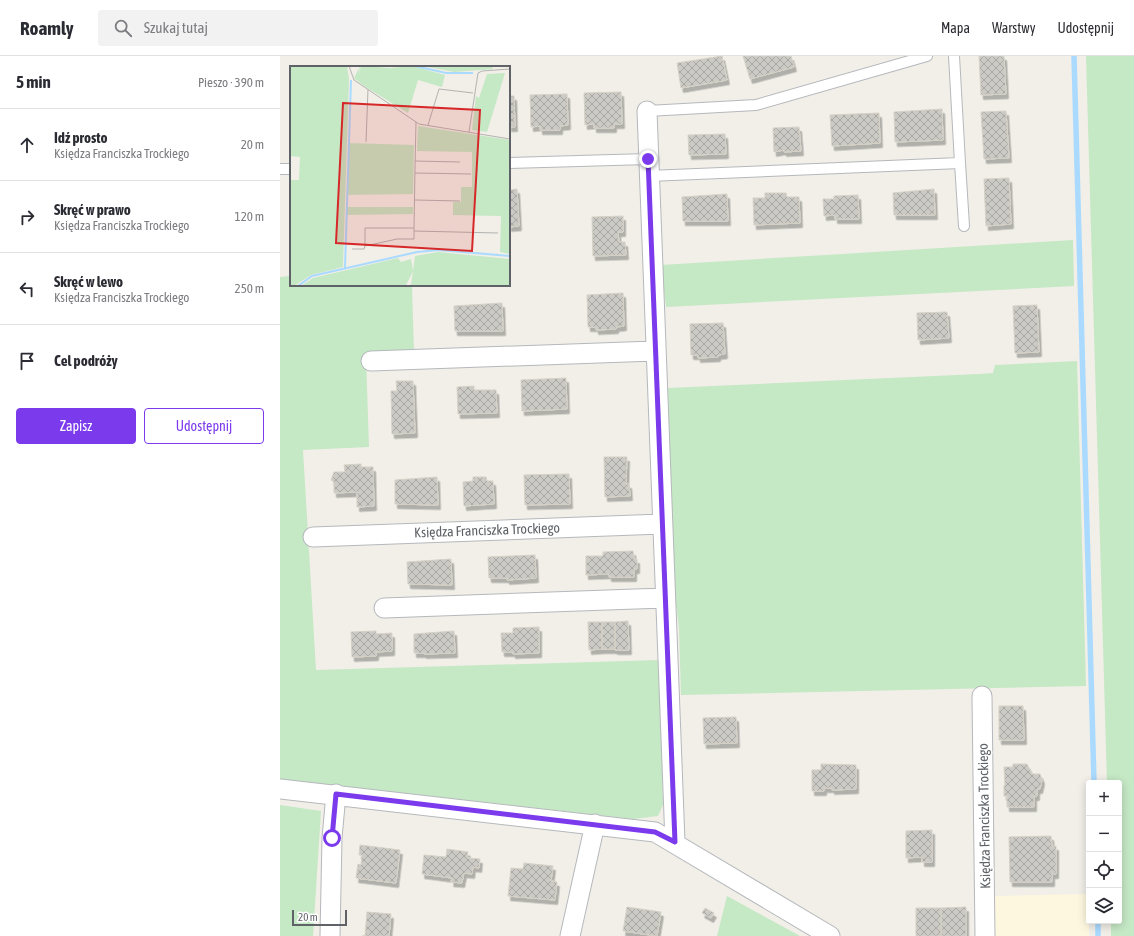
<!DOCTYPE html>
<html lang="pl">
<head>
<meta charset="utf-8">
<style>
	:root { --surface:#fff; --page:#f2f2f3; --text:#2b2b33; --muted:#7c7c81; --line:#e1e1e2; --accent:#7c3aed }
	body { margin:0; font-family:"Asap Condensed",sans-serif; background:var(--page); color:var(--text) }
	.controls { position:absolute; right:12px; bottom:12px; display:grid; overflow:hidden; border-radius:4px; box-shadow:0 2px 10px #0003 }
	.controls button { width:36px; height:36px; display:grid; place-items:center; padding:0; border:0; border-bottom:1px solid var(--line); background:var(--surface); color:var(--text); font:20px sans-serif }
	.scale { position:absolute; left:12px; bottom:10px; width:55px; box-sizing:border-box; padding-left:4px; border:2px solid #5f6368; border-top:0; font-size:11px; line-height:14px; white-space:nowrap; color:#5f6368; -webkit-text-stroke:3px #fff; paint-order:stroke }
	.stop { position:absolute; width:12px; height:12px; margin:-9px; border:3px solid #7c3aed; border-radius:50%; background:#fff }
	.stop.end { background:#7c3aed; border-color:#fff; box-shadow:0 1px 4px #0008 }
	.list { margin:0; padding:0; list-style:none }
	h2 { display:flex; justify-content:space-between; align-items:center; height:52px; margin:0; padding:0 16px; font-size:17px }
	h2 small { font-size:13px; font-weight:400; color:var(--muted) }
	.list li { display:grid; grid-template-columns:26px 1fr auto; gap:12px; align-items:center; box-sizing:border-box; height:72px; padding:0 16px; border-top:1px solid var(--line) }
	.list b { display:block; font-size:15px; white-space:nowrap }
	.list p { margin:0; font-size:13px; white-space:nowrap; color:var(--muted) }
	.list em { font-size:13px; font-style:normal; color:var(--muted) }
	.actions { display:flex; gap:8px; padding:12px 16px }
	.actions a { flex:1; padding:9px 0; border:1px solid var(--accent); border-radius:4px; text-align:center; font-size:14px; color:var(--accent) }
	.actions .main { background:var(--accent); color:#fff }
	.icon { flex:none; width:22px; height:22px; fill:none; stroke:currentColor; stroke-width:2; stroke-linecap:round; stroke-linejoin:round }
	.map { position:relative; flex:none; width:854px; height:880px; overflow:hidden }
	header { display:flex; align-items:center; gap:24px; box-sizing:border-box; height:56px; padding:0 20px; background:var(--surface); border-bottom:1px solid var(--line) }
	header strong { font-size:19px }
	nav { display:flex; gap:22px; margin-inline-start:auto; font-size:14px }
	.search { width:280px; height:36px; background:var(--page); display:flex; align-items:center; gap:10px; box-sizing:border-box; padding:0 14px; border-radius:4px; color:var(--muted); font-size:15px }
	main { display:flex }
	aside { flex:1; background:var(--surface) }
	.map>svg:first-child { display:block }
</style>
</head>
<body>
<header>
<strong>Roamly</strong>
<div class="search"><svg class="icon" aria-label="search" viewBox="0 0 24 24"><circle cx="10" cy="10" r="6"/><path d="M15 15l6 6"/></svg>Szukaj tutaj</div>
<nav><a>Mapa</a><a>Warstwy</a><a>Udostępnij</a></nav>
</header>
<main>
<aside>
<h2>5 min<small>Pieszo · 390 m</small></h2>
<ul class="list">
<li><svg class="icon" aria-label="ahead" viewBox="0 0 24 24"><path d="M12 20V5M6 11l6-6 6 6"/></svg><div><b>Idź prosto</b><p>Księdza Franciszka Trockiego</p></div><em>20 m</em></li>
<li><svg class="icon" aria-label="right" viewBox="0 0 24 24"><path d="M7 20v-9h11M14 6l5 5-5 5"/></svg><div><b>Skręć w prawo</b><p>Księdza Franciszka Trockiego</p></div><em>120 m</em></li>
<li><svg class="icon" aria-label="left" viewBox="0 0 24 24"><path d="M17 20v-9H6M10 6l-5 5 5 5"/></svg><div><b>Skręć w lewo</b><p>Księdza Franciszka Trockiego</p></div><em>250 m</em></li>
<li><svg class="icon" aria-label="arrive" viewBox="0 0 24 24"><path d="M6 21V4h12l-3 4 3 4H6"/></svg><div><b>Cel podróży</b></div></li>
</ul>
<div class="actions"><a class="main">Zapisz</a><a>Udostępnij</a></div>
</aside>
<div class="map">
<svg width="854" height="880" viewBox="0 0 854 880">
	<defs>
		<pattern id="building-cross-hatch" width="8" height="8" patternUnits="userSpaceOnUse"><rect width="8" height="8" fill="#cccac5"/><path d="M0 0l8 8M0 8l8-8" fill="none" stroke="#a9a8a4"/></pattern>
		<filter id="shadow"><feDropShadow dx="2.5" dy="4.5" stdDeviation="0" flood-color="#0004"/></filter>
	</defs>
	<rect width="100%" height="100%" fill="#f1efe8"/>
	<!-- commercial -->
	<path fill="#fef7e0" d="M 808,838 L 809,880 L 714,880 L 714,840 Z"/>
	<!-- green -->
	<path fill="#c5e8c5" d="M 806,0 L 854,0 L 854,880 L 831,880 L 831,865 L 839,865 L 839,727 L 827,727 Z
		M 793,184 L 794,230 L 386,251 L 381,209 Z
		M 11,220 L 11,229 L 132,229 L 134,298 L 86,301 L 89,391 L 23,394 L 36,614 L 379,604 L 383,749 L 378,760 L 353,763 L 0,723 L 0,221 Z
		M 797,305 L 806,630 L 401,639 L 399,572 L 395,541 L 388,332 L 699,318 L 713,317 L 715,309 Z
		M 0,749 L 41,755 L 33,880 L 0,880 Z
		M 447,840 L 520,880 L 437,880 Z"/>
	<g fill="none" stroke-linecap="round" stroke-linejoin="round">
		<!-- stream -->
		<path stroke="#aadaff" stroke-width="5.5" d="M 794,0 L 814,727
			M 818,865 L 818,880"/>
	</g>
	<!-- building -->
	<path fill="url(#building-cross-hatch)" stroke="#d6d1c6" filter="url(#shadow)" d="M 442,0 L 447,24 L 401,32 L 397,7 Z
		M 463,0 L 511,0 L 514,11 L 470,23 Z
		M 699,0 L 724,0 L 726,38 L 701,39 Z
		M 341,36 L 342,68 L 334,68 L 334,72 L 314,72 L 314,68 L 305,69 L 304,37 Z
		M 287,38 L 288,69 L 280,70 L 280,74 L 260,74 L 260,70 L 251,71 L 250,39 Z
		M 229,40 L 234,40 L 235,71 L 229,71 Z
		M 662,53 L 663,84 L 615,86 L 614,56 Z
		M 726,55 L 729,102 L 704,103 L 701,56 Z
		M 599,57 L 600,87 L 552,90 L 550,59 Z
		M 519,71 L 521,95 L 504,96 L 504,94 L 494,96 L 493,72 Z
		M 445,78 L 446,98 L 409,99 L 408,79 Z
		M 729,122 L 731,168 L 706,170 L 704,123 Z
		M 237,133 L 239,170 L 229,171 L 229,134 Z
		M 654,133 L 655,159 L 614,159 L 613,137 Z
		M 485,137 L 506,137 L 507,141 L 519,141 L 520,167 L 474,169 L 473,142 L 485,142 Z
		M 447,138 L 448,165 L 403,165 L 402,141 Z
		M 578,139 L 579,163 L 555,163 L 555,159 L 544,160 L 543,143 L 554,143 L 554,140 Z
		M 343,160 L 343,176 L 338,176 L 339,186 L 345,186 L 346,199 L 313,200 L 312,161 Z
		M 343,237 L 344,270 L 336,271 L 336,273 L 316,274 L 316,271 L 308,271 L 307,239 Z
		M 222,247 L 223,275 L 175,275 L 174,250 Z
		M 757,249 L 759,296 L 735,297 L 733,250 Z
		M 667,256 L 669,282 L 638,284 L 637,257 Z
		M 443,267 L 445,298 L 438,299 L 438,301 L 418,302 L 418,299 L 411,299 L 410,268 Z
		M 286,322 L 287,353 L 242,355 L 241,324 Z
		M 116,325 L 133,325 L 135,377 L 112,378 L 111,335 L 117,335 Z
		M 194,330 L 194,334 L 216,334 L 217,357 L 178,358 L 177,331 Z
		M 324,401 L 347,401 L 346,428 L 349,428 L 350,440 L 325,441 Z
		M 81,408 L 81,411 L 93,411 L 94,450 L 77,451 L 77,436 L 54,437 L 54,426 L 51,424 L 54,416 L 65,416 L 64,409 Z
		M 289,418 L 290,448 L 245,449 L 244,419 Z
		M 157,421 L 158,449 L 115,448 L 115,424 Z
		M 193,421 L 206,421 L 207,425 L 213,425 L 214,448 L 184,450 L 183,426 L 193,425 Z
		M 353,495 L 354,503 L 357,503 L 357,513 L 354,513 L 354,521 L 329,521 L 329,518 L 306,519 L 306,500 L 323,500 L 323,496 Z
		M 255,499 L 256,522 L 227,524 L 227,522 L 209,522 L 208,501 Z
		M 171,503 L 172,529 L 128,528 L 127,506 Z
		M 348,565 L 349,594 L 335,594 L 335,566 Z
		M 308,566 L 322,566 L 322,593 L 309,594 Z
		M 322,566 L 335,566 L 335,594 L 335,593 L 322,593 Z
		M 259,571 L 259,597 L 233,598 L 233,596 L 222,596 L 221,577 L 233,577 L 233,572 Z
		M 96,575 L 96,578 L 112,577 L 112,595 L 96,596 L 96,600 L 72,601 L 71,576 Z
		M 174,575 L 175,597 L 144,598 L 144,597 L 134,597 L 134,578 Z
		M 719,650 L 743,650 L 744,684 L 719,684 Z
		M 456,661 L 457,687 L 424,688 L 423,662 Z
		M 541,708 L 576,709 L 576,733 L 552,734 L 552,732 L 544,732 L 544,735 L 532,735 L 532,714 L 541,714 Z
		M 733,708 L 747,708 L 752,718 L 760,718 L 762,724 L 760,733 L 757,733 L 757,740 L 754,740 L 754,751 L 727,751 L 727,740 L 724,740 L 724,729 L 725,729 L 724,711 L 733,711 Z
		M 652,774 L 652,806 L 642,806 L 642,801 L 626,802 L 626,775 Z
		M 771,780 L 772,790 L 776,790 L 776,818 L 772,818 L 772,826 L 730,826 L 729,781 Z
		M 80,789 L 120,794 L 116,827 L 76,822 L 78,808 L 81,809 L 82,799 L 79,799 Z
		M 167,793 L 188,796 L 187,802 L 200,803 L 199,812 L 193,811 L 192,818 L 184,817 L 182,827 L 171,826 L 172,822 L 142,818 L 144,799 L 166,801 Z
		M 244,807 L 273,810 L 271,825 L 277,826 L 275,844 L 228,840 L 231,812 L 243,813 Z
		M 347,851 L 381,856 L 377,880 L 343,875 Z
		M 686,851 L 686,880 L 661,880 L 661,852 Z
		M 425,852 L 434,857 L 431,862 L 422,857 Z
		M 636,852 L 661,852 L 661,880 L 636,880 Z
		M 87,856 L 111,858 L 109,880 L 82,880 L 85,880 Z"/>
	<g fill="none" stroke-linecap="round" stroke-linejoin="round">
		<!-- lane casing -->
		<g stroke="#b5b8bc" stroke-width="12">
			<path id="lane" d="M 367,55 L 476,49 L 647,0
				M 229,107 L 368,103
				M 680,107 L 684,170
				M 0,113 L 11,113
				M 368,120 L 680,107 L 674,0"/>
		</g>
		<!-- street casing -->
		<g stroke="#b5b8bc" stroke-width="21">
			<path id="street" d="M 367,55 L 395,786
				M 91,305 L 375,295
				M 33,481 L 382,468
				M 104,552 L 384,542
				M 702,640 L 705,880
				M 0,733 L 375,776 L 550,880
				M 50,880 L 52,782 L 56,738
				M 290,880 L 315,768"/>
		</g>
		<!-- lane -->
		<use href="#lane" stroke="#fff" stroke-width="10"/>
		<!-- street -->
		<use href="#street" stroke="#fff" stroke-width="19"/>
	</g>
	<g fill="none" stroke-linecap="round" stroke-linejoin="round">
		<!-- route -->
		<path stroke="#7c3aed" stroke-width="5" d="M 52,782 L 56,738 L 375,776 L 395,786 L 368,103"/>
	</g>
	<g text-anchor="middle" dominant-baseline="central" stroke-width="3" stroke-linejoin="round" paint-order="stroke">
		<!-- street labels -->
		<g font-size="14" fill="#5f6368" stroke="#fff">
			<text transform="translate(207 474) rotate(-2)">Księdza Franciszka Trockiego</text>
			<text transform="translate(704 760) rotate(-91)">Księdza Franciszka Trockiego</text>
		</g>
	</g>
	<!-- overview -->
	<g transform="translate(10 10)">
		<rect width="220" height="220" fill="#f1efe8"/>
		<path d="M 0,0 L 57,0 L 59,13 L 53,201 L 21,209 L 4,220 L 0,220 L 1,114 L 9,114 L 10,91 L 0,90 ZM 71,0 L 100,2 L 122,0 L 155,9 L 152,21 L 128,14 L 118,47 L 74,20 L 79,16 L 69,7 ZM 133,0 L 202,0 L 203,3 L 164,6 ZM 215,7 L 197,66 L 182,64 L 186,30 L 189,32 L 197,8 ZM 128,60 L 220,74 L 220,188 L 210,186 L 211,150 L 163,149 L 163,136 L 171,136 L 171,121 L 182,121 L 182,86 L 127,85 ZM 59,77 L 124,79 L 123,128 L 58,129 ZM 57,141 L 123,141 L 123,148 L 57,149 ZM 148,186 L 220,193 L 220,220 L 158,220 L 158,215 L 148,220 L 11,220 L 23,212 L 108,192 L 111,196 L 121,193 L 123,205 L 116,219 L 121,219 L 125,190 Z" fill="#c5e8c5"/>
		<path d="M 70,0 L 69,7 L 79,16 L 74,20 L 64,12 ZM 157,192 L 161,200 L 158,220 L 148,220 L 149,198 Z" fill="#c5e8c5"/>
		<path fill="none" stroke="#aadaff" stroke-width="2" d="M 125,0 L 156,7 L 183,7M 55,202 L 61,14M 8,220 L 22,210 L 127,186 L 149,184 L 220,190"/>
		<path fill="none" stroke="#b3b3b1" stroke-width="1" d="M 59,0 L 64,14 L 129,58 L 220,73M 138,59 L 149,23 L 183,27M 179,66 L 188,7 L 192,5 L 220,3M 76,76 L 78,23M 125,95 L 170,96M 125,107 L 181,108M 125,134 L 170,135M 124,162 L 75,162 L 75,180 L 107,173 L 124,173 L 124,162 L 125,102 L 126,56M 124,165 L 208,167M 62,183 L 74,183 L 75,180"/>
		<path fill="#d62828" fill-opacity="0.15" stroke="#d62828" stroke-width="2" d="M 53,37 L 190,44 L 182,185 L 46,177 Z"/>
		<rect width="220" height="220" fill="none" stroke="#5f6368" stroke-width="2"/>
	</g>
</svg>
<div class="controls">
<button>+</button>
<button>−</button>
<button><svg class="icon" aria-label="locate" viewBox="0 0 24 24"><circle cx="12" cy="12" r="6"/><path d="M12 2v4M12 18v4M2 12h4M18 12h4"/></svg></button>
<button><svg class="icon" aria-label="layers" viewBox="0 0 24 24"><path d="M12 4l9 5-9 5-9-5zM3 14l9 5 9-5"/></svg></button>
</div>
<div class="scale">20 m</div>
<div class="stop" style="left:52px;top:782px"></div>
<div class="stop end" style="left:368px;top:103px"></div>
</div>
</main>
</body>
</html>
